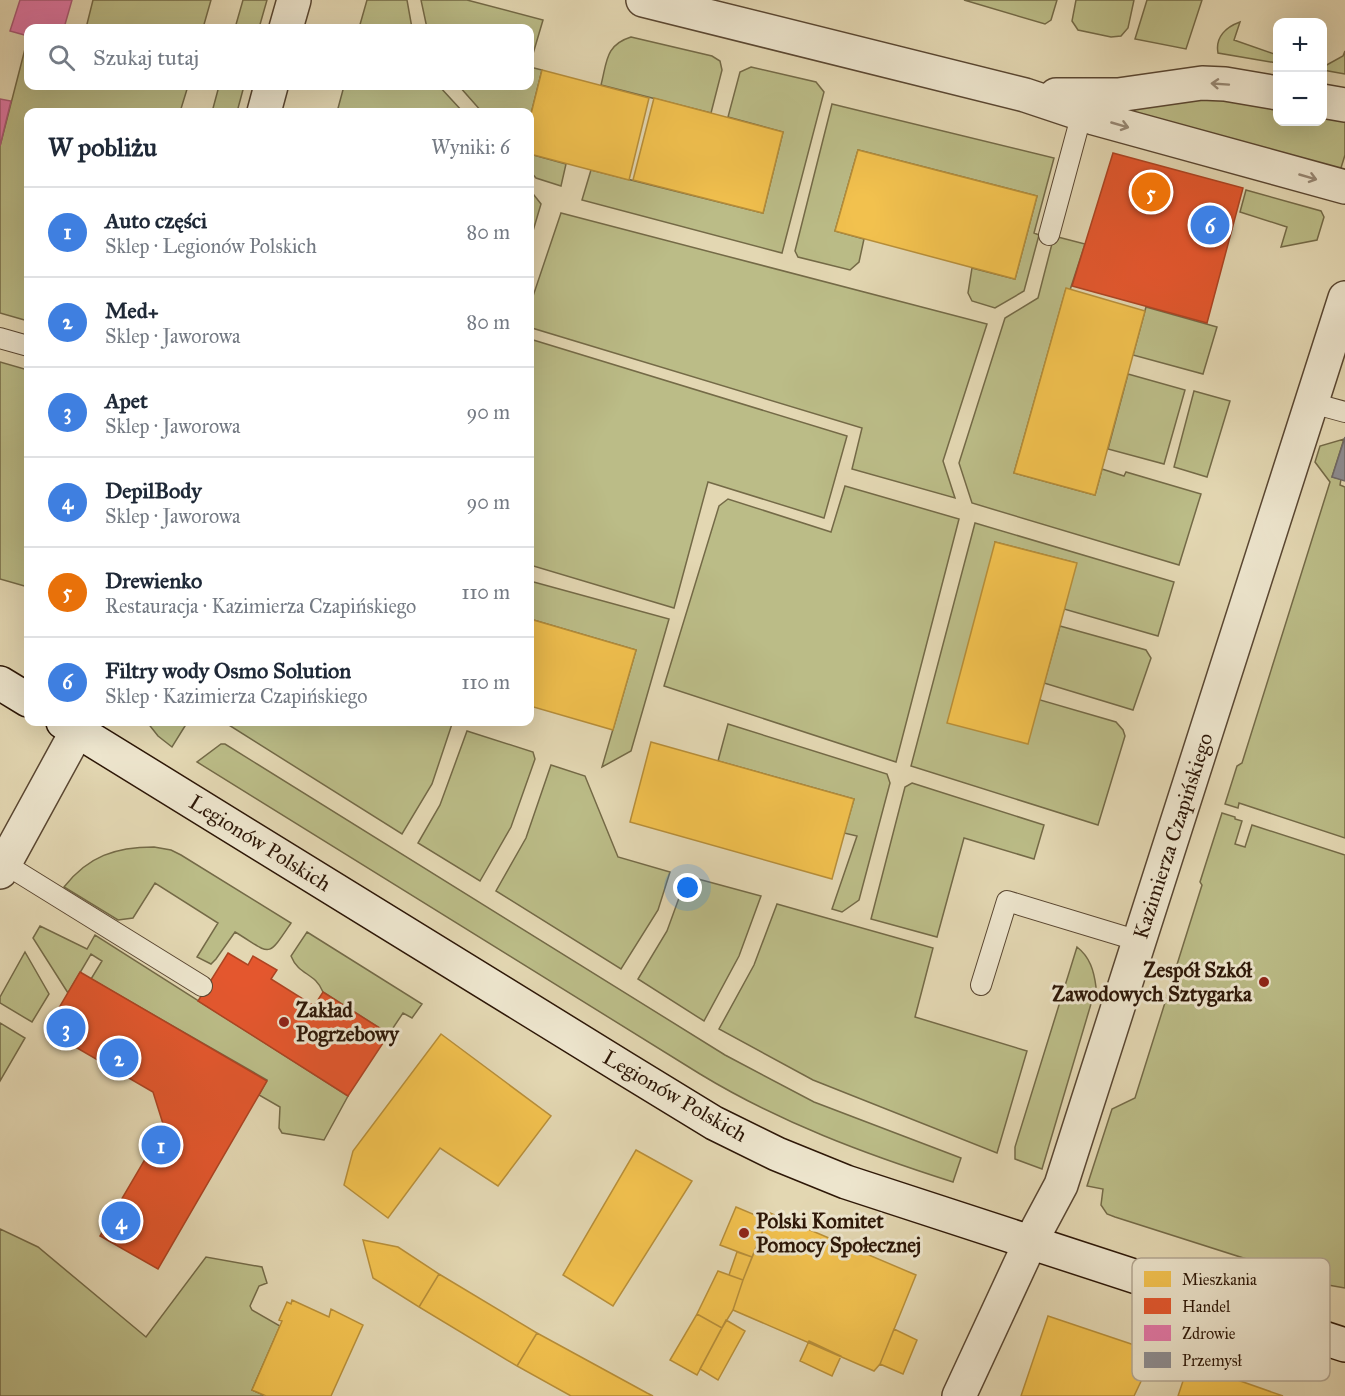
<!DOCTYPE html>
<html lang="pl">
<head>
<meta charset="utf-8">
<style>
	:root { --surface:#fff; --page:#f6f6f7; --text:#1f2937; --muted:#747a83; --line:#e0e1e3; --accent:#d93025 }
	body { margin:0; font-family:"IM FELL Great Primer",serif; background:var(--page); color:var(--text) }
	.controls { position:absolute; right:18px; top:18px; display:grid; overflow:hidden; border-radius:12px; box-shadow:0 6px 24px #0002 }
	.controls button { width:54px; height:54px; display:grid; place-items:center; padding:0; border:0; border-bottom:2px solid var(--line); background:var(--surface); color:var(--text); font:30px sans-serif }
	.you { position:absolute; left:688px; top:888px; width:21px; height:21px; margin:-15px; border:4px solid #fff; border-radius:50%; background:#1a73e8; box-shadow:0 0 0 9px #1a73e833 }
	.badge { display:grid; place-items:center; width:39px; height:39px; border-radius:50%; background:var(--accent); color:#fff; font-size:20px; font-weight:700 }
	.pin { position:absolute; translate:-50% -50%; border:3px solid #fff; box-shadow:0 2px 6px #0006 }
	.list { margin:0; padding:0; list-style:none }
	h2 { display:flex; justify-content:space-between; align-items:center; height:78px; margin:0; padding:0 24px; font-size:26px }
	h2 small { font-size:20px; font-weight:400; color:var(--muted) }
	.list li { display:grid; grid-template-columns:39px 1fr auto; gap:18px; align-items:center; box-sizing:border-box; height:90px; padding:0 24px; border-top:2px solid var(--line) }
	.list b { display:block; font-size:22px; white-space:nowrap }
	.list p { margin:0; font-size:20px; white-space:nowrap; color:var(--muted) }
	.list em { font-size:20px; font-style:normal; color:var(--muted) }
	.icon { flex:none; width:33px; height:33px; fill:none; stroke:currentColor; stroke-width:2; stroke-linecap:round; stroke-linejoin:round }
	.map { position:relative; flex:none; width:1345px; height:1396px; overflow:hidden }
	.search { position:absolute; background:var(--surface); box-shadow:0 6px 24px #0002; left:24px; top:24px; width:510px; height:66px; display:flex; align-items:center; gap:15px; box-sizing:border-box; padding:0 21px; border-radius:12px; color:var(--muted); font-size:22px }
	.panel { position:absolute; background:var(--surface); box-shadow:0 6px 24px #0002; left:24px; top:108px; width:510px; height:618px; border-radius:12px }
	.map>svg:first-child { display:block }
</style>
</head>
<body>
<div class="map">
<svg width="1345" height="1396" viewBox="0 0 1345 1396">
	<rect width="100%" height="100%" fill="#e3d7b2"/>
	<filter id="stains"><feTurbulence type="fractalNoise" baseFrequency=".00333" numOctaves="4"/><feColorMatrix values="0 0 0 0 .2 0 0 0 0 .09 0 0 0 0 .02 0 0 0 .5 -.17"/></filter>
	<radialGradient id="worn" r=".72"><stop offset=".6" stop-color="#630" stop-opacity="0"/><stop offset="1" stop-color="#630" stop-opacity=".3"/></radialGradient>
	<!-- green -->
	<path fill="#bbbc87" stroke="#746a47" stroke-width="1.5" d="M 93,0 L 211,0 L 203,28 L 86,28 Z
		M 243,0 L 267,0 L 259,28 L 235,28 Z
		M 367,0 L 407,0 L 412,28 L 359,28 Z
		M 421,0 L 467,0 L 543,20 L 530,64 L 530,28 L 427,28 Z
		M 964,0 L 1057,0 L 1051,20 L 1045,24 Z
		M 1076,0 L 1134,0 L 1128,28 L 1121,36 L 1111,37 L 1078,30 L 1072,21 Z
		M 1147,0 L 1202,0 L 1186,49 L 1135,39 Z
		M 1240,22 L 1234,40 L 1277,55 L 1277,63 L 1218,53 C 1215,37 1226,27 1240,22 Z
		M 631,37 L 712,56 L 720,61 L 722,70 L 711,113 L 601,85 C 607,62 605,45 631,37 Z
		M 25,49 L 28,50 L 28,86 L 188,86 L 180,112 L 28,112 L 28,321 L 0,313 L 0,146 Z
		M 1345,51 L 1345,74 L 1323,70 L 1323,67 L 1343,56 Z
		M 530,67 L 542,70 L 530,118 L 530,112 L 482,112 L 459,86 L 530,86 Z
		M 751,67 L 816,82 L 824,92 L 782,253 L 582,200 L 591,170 L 763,213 L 783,132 L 728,117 L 740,72 Z
		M 219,86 L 244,86 L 237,112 L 212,112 Z
		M 344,86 L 439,86 L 463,112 L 337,112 Z
		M 1211,98 L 1277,108 L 1278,122 L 1322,122 L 1323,116 L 1345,120 L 1345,155 L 1340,171 L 1124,112 L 1124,109 Z
		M 832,104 L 1054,158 L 1034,233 L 1039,235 L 1024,291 L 995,308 L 972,301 L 968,293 L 972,268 L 1015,279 L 1037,196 L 858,150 L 835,231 L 864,239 L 859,262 L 850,270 L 798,257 L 795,251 Z
		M 530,154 L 566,164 L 561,186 L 536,178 L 530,171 Z
		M 530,190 L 541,204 L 530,241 Z
		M 1246,190 L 1321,211 L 1324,217 L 1317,240 L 1281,247 L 1287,227 L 1240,212 Z
		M 561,213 L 987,324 L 943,461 L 955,498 L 852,469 L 862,428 L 532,328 L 530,326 L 530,305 Z
		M 1054,236 L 1085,244 L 1070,290 L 1066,289 L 1014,473 L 1095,495 L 1102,469 L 1124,476 L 1126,472 L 1201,494 L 1179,565 L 972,503 L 959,463 L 1005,318 L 1038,298 Z
		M 1146,307 L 1217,327 L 1203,374 L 1133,355 Z
		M 530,339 L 847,436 L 824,518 L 708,482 L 674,608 L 530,565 Z
		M 0,362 L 28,370 L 28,587 L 0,579 Z
		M 1128,374 L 1185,390 L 1164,464 L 1108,449 Z
		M 1194,391 L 1230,401 L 1207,477 L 1174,467 Z
		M 1344,439 L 1332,477 L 1341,479 L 1340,485 L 1345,487 L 1345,838 L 1239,803 L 1238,808 L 1225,804 L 1237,766 L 1242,763 L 1330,482 L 1315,462 L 1320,446 Z
		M 845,486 L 959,519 L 896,762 L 664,686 L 719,506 L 728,499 L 831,532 Z
		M 975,523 L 1174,582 L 1158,636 L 1064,609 L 1076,563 L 995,542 L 1040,700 L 1116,722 L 1123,730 L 1125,736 L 1098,825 L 911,766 Z
		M 530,581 L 669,619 L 631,751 L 602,767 L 636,650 L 530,619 Z
		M 1060,626 L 1146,650 L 1151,658 L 1133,710 L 1044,683 Z
		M 147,722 L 182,722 L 185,726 L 172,747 L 158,736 Z
		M 224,722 L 446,722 L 452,724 L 432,784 L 402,834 Z
		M 728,724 L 887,774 L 890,783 L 859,900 L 842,912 L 832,909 L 857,836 L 844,833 L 854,799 L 718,761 Z
		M 467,731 L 533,752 L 535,759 L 511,827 L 480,881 L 418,843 L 440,805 Z
		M 221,744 L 225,744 L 725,1055 L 814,1102 L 961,1158 L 953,1182 C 865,1154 779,1122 700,1074 L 197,762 Z
		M 551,765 L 585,776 L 618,857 L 670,872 L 658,910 L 621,969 L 496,891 L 526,838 Z
		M 912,783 L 1044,825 L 1034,859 L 964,838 L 937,937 L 871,919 L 905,787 Z
		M 1222,813 L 1235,817 L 1235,819 L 1242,821 L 1235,844 L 1245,847 L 1252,825 L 1345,855 L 1345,1288 L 1328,1285 L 1115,1217 L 1107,1214 L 1101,1205 L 1103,1189 L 1087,1186 L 1112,1109 L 1135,1098 L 1202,885 L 1200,882 Z
		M 154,847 L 171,850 L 181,855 L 291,923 C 266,960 272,954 235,932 L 216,959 L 211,964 L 197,957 L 218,923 L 155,883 L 133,918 L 118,920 L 64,887 C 88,856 116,847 154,847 Z
		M 687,876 L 761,896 L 739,956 L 704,1021 L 638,979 L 667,931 Z
		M 777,904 L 933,948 L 915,1017 L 1027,1051 L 997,1153 L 813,1080 L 719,1029 L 754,965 Z
		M 40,926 L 87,949 L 95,935 L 348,1096 L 324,1140 L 282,1133 L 279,1128 L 280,1107 L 259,1095 L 267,1080 L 91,979 L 102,961 L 91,954 L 68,993 L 33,938 Z
		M 307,932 L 422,1004 L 412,1018 L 403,1013 L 389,1034 L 323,992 C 315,972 299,976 291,956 Z
		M 1077,947 C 1090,957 1094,971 1096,987 L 1042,1169 L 1015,1159 L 1015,1147 Z
		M 25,952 L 49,994 L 32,1022 L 0,1003 L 0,997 Z
		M 0,1023 L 25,1038 L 0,1081 Z
		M 0,1229 L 38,1247 L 146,1337 L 206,1257 L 262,1267 L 267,1283 L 259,1286 L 250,1306 L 252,1310 L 280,1326 L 252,1390 L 266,1396 L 0,1396 Z"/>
	<!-- homes -->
	<path fill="#f2c14e" stroke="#b78e39" stroke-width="1.5" d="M 542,70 L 649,98 L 629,180 L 530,154 L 530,118 Z
		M 654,98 L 783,132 L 763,213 L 633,180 Z
		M 858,150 L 1037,196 L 1015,279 L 835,231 Z
		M 1066,288 L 1145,311 L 1095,495 L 1014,473 Z
		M 995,542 L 1077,563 L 1028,744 L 947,723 Z
		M 530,619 L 636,650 L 613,730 L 530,706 Z
		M 651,742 L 854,799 L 832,879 L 630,822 Z
		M 441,1034 L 551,1116 L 498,1186 L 440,1148 L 388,1218 L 344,1185 L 353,1151 Z
		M 636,1150 L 692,1181 L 613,1306 L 563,1275 Z
		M 736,1207 L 767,1220 L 752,1257 L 720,1245 Z
		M 770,1213 L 916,1275 L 880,1364 L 874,1371 L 733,1310 L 743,1280 Z
		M 363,1240 L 398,1247 L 439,1274 L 419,1307 L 373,1278 Z
		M 737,1252 L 752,1257 L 743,1280 L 729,1275 Z
		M 718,1271 L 743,1280 L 733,1310 L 722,1328 L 697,1314 Z
		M 439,1274 L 537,1333 L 517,1366 L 419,1307 Z
		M 292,1300 L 329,1317 L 331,1309 L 363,1325 L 331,1396 L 266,1396 L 252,1390 L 282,1321 L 279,1320 L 287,1302 L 291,1304 Z
		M 697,1314 L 722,1328 L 697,1375 L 670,1360 Z
		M 1048,1316 L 1155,1352 L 1134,1396 L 1021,1396 Z
		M 726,1320 L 745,1331 L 718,1380 L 700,1369 Z
		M 894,1329 L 917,1340 L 903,1374 L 880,1364 Z
		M 537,1333 L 647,1393 L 653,1396 L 571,1396 L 517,1366 Z
		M 809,1341 L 841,1356 L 832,1376 L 800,1361 Z
		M 1189,1363 L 1283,1396 L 1178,1396 Z"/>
	<!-- shops -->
	<path fill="#e4572e" stroke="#ad4422" stroke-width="1.5" d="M 1113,153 L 1243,188 L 1207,323 L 1072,286 Z
		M 228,953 L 248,965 L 253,956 L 277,970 L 271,979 L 314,1006 L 323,992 L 389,1034 L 348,1096 L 198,1001 Z
		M 80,972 L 267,1081 L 158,1269 L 100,1236 L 164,1127 L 153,1092 L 46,1030 Z"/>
	<!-- health -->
	<path fill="#e377a8" stroke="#ac5a78" stroke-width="1.5" d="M 20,0 L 72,0 L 64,28 L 28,28 L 28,36 L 10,31 Z
		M 0,99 L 11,101 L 0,146 Z"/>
	<!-- industry -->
	<path fill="#8d8d92" stroke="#706a68" stroke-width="1.5" d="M 1345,437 L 1345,481 L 1332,477 Z"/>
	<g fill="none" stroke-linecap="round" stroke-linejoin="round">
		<!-- lane casing -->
		<g stroke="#5a4732" stroke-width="22">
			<path id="lane" d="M 1049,235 L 1082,113
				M 0,338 L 28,346
				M 1312,403 L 1345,412
				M 5,864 L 202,986
				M 981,985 L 1007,901 L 1139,941"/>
		</g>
		<!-- street casing -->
		<g stroke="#5a4732" stroke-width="36">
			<path id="street" d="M 643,0 L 1025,95 L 1094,118 L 1345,187
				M 286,28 L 294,0
				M 1056,95 L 1118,95 L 1202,83 L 1225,84 L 1278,93
				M 1322,101 L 1345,105
				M 264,112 L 271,86
				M 0,872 L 82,722
				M 959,1396 L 1030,1243 L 1061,1185 L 1345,298"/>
		</g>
		<!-- secondary casing -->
		<g stroke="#2d1707" stroke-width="36">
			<path id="secondary" d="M 0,683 L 28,700
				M 63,722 L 624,1068 L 714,1123 L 777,1154 L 846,1182 L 1345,1345"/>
		</g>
		<!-- lane -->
		<use href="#lane" stroke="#ede5cd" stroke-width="20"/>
		<!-- street -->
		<use href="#street" stroke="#ede5cd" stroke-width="33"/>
		<!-- secondary -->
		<use href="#secondary" stroke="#ede5cd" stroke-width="33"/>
	</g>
	<!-- one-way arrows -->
	<defs><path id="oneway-shaft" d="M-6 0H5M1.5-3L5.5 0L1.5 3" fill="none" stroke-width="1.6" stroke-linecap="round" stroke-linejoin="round" transform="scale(1.5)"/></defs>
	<g stroke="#978874">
		<use href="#oneway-shaft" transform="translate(1220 84) rotate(-176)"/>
		<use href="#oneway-shaft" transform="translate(1120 125) rotate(16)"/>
		<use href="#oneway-shaft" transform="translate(1308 177) rotate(16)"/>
	</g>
	<!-- markers -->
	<g fill="#8f2418" stroke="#ede5cd" stroke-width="2">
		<circle cx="1264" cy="982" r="6"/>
		<circle cx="284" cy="1022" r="6"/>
		<circle cx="744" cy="1233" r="6"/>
	</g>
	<g text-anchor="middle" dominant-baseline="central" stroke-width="6" stroke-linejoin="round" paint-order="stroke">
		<!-- street labels -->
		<g font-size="21" fill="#2d1707" stroke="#ede5cd">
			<text transform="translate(1173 836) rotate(-72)">Kazimierza Czapińskiego</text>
			<text transform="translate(260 843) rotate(32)">Legionów Polskich</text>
			<text transform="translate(675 1096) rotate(30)">Legionów Polskich</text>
		</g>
		<!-- poi labels -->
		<g font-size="21" font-weight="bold" fill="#2d1707" stroke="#ede5cd" text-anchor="start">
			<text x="1252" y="970" text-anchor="end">Zespół Szkół<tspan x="1252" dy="24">Zawodowych Sztygarka</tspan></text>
			<text x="296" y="1010">Zakład<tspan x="296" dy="24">Pogrzebowy</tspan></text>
			<text x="756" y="1221">Polski Komitet<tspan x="756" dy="24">Pomocy Społecznej</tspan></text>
		</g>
	</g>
	<!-- legend -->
	<rect x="1132" y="1258" width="198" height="123" rx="9" fill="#ede5cd" stroke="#b3a792" stroke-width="1.5"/>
	<rect x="1144" y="1271" width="27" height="16" fill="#f2c14e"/>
	<rect x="1144" y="1298" width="27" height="16" fill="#e4572e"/>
	<rect x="1144" y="1325" width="27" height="16" fill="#e377a8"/>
	<rect x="1144" y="1352" width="27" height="16" fill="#8d8d92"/>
	<g font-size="16" fill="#2d1707">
		<text x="1182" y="1285">Mieszkania</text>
		<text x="1182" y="1312">Handel</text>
		<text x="1182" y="1339">Zdrowie</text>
		<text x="1182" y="1366">Przemysł</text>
	</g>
	<rect width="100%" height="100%" filter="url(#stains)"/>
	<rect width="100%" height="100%" fill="url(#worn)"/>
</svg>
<div class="controls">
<button>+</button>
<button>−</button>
</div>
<div class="you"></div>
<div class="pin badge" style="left:161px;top:1145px;background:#3f7fe0">1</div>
<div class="pin badge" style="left:119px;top:1058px;background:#3f7fe0">2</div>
<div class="pin badge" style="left:66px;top:1028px;background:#3f7fe0">3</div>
<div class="pin badge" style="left:121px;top:1221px;background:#3f7fe0">4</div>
<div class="pin badge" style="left:1151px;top:192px;background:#e8710a">5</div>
<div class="pin badge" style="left:1210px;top:225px;background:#3f7fe0">6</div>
<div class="search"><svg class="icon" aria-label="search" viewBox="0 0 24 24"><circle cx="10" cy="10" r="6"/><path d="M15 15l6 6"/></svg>Szukaj tutaj</div>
<section class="panel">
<h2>W pobliżu<small>Wyniki: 6</small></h2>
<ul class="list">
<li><span class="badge" style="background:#3f7fe0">1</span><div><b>Auto części</b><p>Sklep · Legionów Polskich</p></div><em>80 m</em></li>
<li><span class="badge" style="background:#3f7fe0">2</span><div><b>Med+</b><p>Sklep · Jaworowa</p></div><em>80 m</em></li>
<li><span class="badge" style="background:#3f7fe0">3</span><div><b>Apet</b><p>Sklep · Jaworowa</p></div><em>90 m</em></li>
<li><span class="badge" style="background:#3f7fe0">4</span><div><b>DepilBody</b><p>Sklep · Jaworowa</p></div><em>90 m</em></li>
<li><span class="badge" style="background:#e8710a">5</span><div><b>Drewienko</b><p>Restauracja · Kazimierza Czapińskiego</p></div><em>110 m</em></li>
<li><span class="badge" style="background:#3f7fe0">6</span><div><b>Filtry wody Osmo Solution</b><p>Sklep · Kazimierza Czapińskiego</p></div><em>110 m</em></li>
</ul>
</section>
</div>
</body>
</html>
